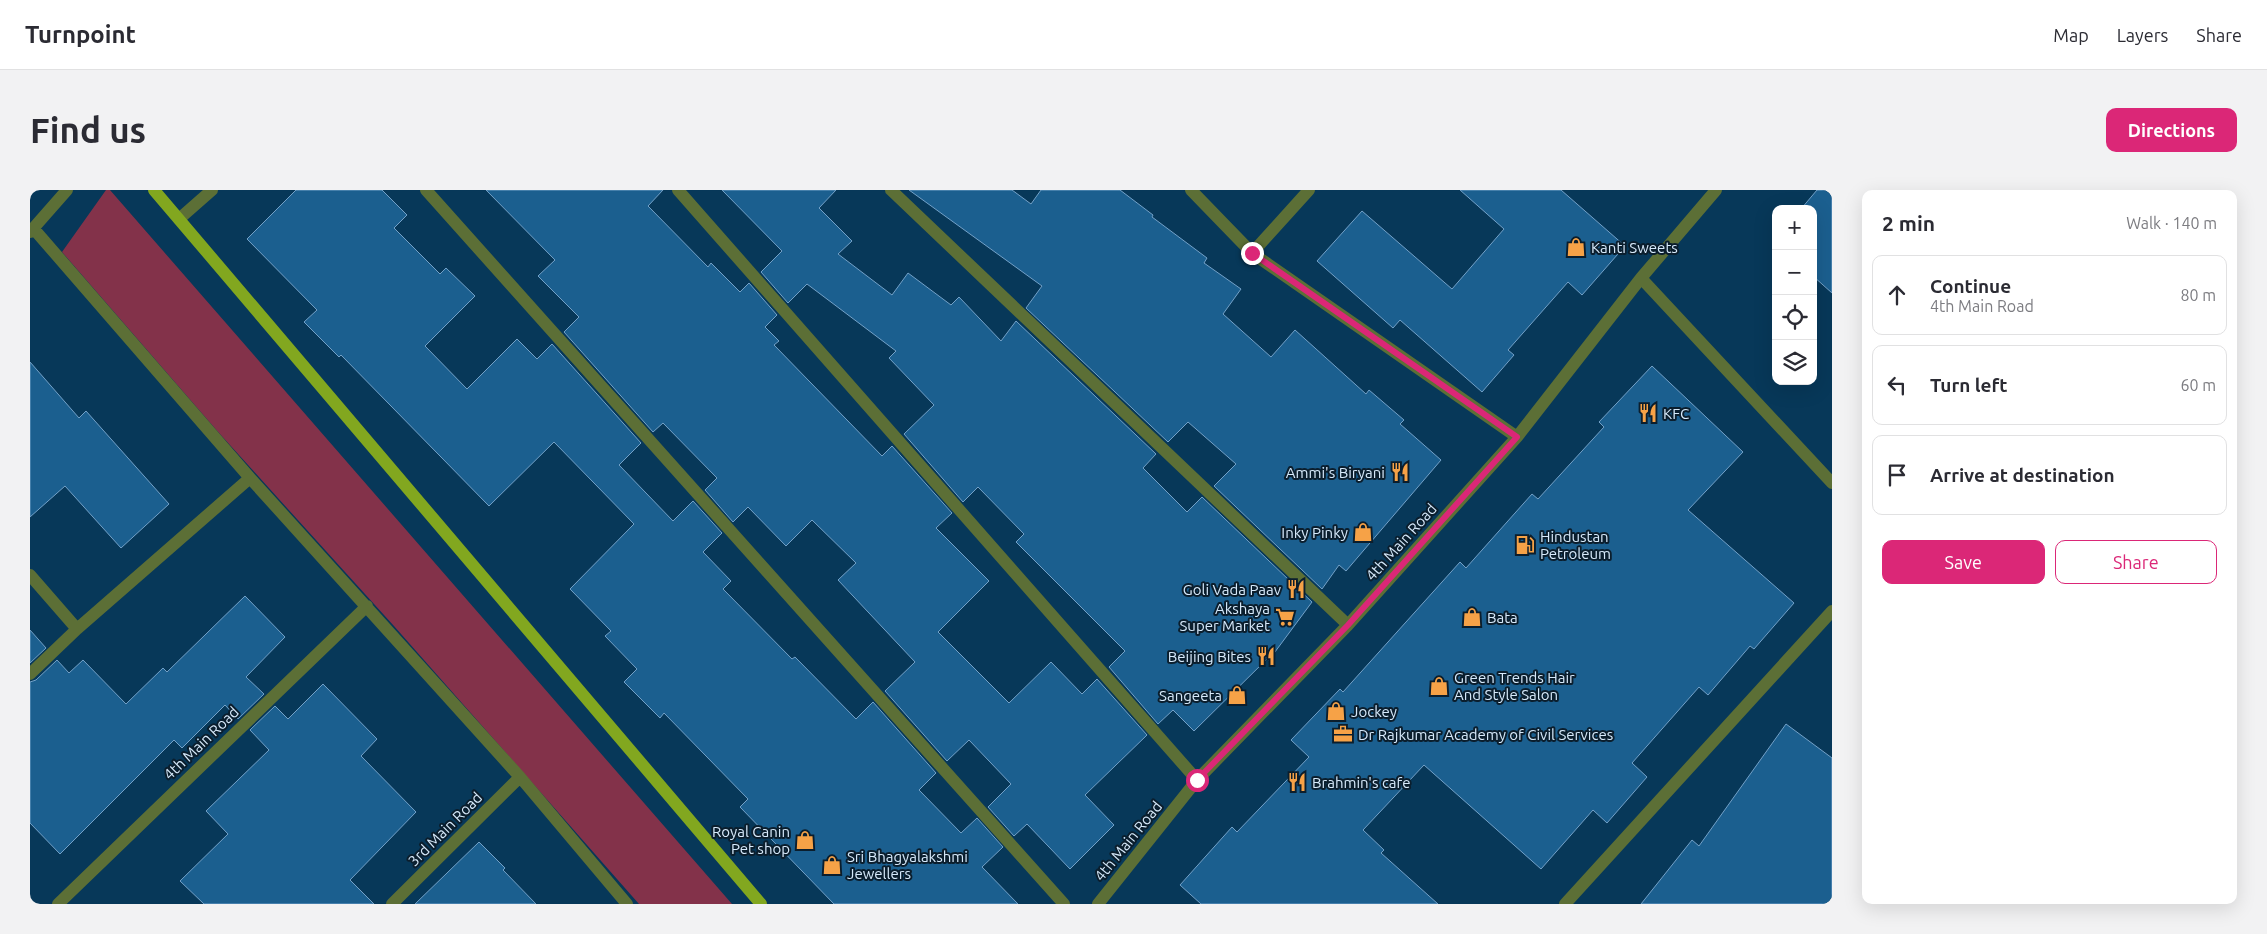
<!DOCTYPE html>
<html lang="en">
<head>
<meta charset="utf-8">
<style>
	:root { --surface:#fff; --page:#f2f2f3; --text:#2b2b33; --muted:#7c7c81; --line:#e1e1e2; --accent:#db2777 }
	body { margin:0; font-family:Ubuntu,sans-serif; background:var(--page); color:var(--text) }
	.controls { position:absolute; right:15px; top:15px; display:grid; overflow:hidden; border-radius:10px; box-shadow:0 5px 20px #0002 }
	.controls button { width:45px; height:45px; display:grid; place-items:center; padding:0; border:0; border-bottom:1px solid var(--line); background:var(--surface); color:var(--text); font:25px sans-serif }
	.stop { position:absolute; width:15px; height:15px; margin:-11px; border:4px solid #db2777; border-radius:50%; background:#fff }
	.stop.end { background:#db2777; border-color:#fff; box-shadow:0 1px 5px #0008 }
	.list { margin:0; padding:0; list-style:none }
	h2 { display:flex; justify-content:space-between; align-items:center; height:65px; margin:0; padding:0 20px; font-size:21px }
	h2 small { font-size:16px; font-weight:400; color:var(--muted) }
	.list li { display:grid; grid-template-columns:32px 1fr auto; gap:15px; align-items:center; box-sizing:border-box; height:80px; margin:0 10px 10px; padding:0 10px; border:1px solid var(--line); border-radius:10px }
	.list b { display:block; font-size:19px; white-space:nowrap }
	.list p { margin:0; font-size:16px; white-space:nowrap; color:var(--muted) }
	.list em { font-size:16px; font-style:normal; color:var(--muted) }
	.actions { display:flex; gap:10px; padding:15px 20px }
	.actions a { flex:1; padding:11px 0; border:1px solid var(--accent); border-radius:10px; text-align:center; font-size:18px; color:var(--accent) }
	.actions .main { background:var(--accent); color:#fff }
	.icon { flex:none; width:28px; height:28px; fill:none; stroke:currentColor; stroke-width:2; stroke-linecap:round; stroke-linejoin:round }
	.map { position:relative; flex:none; width:1802px; height:714px; overflow:hidden; border-radius:10px }
	header { display:flex; align-items:center; gap:30px; box-sizing:border-box; height:70px; padding:0 25px; background:var(--surface); border-bottom:1px solid var(--line) }
	header strong { font-size:24px }
	nav { display:flex; gap:28px; margin-inline-start:auto; font-size:18px }
	.intro { display:flex; align-items:center; justify-content:space-between; box-sizing:border-box; height:120px; padding:0 30px }
	h1 { margin:0; font-size:35px }
	.button { padding:12px 22px; border-radius:10px; background:var(--accent); color:#fff; font-size:18px; font-weight:700 }
	main { display:flex; gap:30px; padding:0 30px }
	aside { flex:1; background:var(--surface); border-radius:10px; box-shadow:0 5px 20px #0002 }
	.map>svg:first-child { display:block }
</style>
</head>
<body>
<header>
<strong>Turnpoint</strong>
<nav><a>Map</a><a>Layers</a><a>Share</a></nav>
</header>
<div class="intro"><h1>Find us</h1><a class="button">Directions</a></div>
<main>
<div class="map">
<svg width="1802" height="714" viewBox="0 0 1802 714">
	<rect width="100%" height="100%" fill="#073859"/>
	<!-- green -->
	<path fill="#83324a" d="M 76,0 L 80,0 L 702,714 L 609,714 L 364,436 L 189,243 L 32,62 Z"/>
	<!-- building -->
	<path fill="#1b5f8f" stroke="#73a1c8" d="M 266,0 L 352,0 L 377,25 L 364,38 L 410,84 L 416,78 L 445,106 L 395,156 L 437,199 L 487,149 L 507,169 L 522,154 L 611,253 L 589,275 L 643,331 L 663,311 L 692,343 L 673,362 L 701,391 L 693,399 L 762,469 L 765,467 L 826,529 L 843,512 L 906,583 L 889,600 L 931,643 L 947,628 L 973,657 L 952,677 L 988,714 L 804,714 L 710,617 L 718,609 L 634,523 L 630,528 L 594,492 L 607,479 L 575,446 L 581,441 L 540,399 L 604,334 L 524,252 L 459,316 L 311,165 L 309,167 L 274,132 L 287,120 L 217,49 Z
		M 456,0 L 633,0 L 618,16 L 678,77 L 681,73 L 710,102 L 719,93 L 747,125 L 735,137 L 749,151 L 744,155 L 852,266 L 862,256 L 922,323 L 906,338 L 959,391 L 908,442 L 979,513 L 1021,472 L 1052,504 L 1067,489 L 1117,545 L 1055,605 L 1084,635 L 1040,679 L 997,634 L 984,646 L 958,617 L 981,594 L 939,550 L 917,571 L 855,501 L 885,472 L 808,390 L 826,373 L 782,330 L 756,356 L 718,317 L 703,332 L 675,300 L 687,288 L 633,233 L 623,242 L 534,142 L 549,127 L 508,86 L 525,70 Z
		M 692,0 L 806,0 L 789,18 L 822,51 L 808,64 L 862,105 L 878,83 L 921,115 L 929,107 L 971,151 L 986,131 L 1126,264 L 1113,278 L 1157,322 L 1172,307 L 1282,412 L 1239,470 L 1237,469 L 1164,541 L 1143,520 L 1128,534 L 1079,477 L 1095,461 L 986,352 L 994,344 L 948,297 L 933,312 L 874,244 L 904,215 L 859,168 L 866,161 L 777,94 L 758,113 L 731,82 L 752,61 Z
		M 879,0 L 982,0 L 1001,14 L 1011,0 L 1090,0 L 1123,25 L 1122,27 L 1177,68 L 1174,73 L 1211,99 L 1193,124 L 1241,167 L 1265,140 L 1336,204 L 1339,200 L 1374,230 L 1370,234 L 1411,270 L 1316,381 L 1309,375 L 1292,399 L 1184,296 L 1206,274 L 1158,232 L 1138,252 L 996,118 L 1012,96 Z
		M 1430,0 L 1531,0 L 1595,56 L 1552,105 L 1538,92 L 1478,160 L 1484,165 L 1452,202 L 1370,130 L 1363,138 L 1287,71 L 1332,21 L 1422,99 L 1474,39 Z
		M 1787,0 L 1802,0 L 1802,103 L 1783,86 L 1783,19 L 1771,19 Z
		M 0,172 L 49,228 L 56,221 L 139,314 L 91,358 L 35,296 L 0,327 Z
		M 1622,176 L 1713,262 L 1658,320 L 1764,413 L 1724,459 L 1720,456 L 1678,505 L 1669,497 L 1602,573 L 1617,587 L 1577,633 L 1563,620 L 1511,679 L 1394,575 L 1333,640 L 1354,660 L 1351,663 L 1408,714 L 1171,714 L 1150,695 L 1202,637 L 1207,642 L 1279,567 L 1261,550 L 1310,499 L 1313,502 L 1430,372 L 1436,378 L 1502,304 L 1508,309 L 1574,237 L 1569,232 Z
		M 215,406 L 255,447 L 216,487 L 234,504 L 208,529 L 195,515 L 152,558 L 144,550 L 30,664 L 0,633 L 0,492 L 6,490 L 27,470 L 39,483 L 53,470 L 96,514 L 133,478 L 137,482 Z
		M 0,440 L 16,458 L 0,473 Z
		M 293,494 L 347,549 L 331,566 L 386,622 L 320,690 L 344,714 L 174,714 L 150,691 L 198,644 L 176,621 L 239,560 L 220,540 L 245,516 L 258,529 Z
		M 1756,534 L 1802,568 L 1802,714 L 1611,714 L 1662,650 L 1669,656 Z
		M 449,652 L 475,678 L 473,680 L 506,714 L 385,714 Z"/>
	<g fill="none" stroke-linecap="round" stroke-linejoin="round">
		<!-- minor -->
		<path stroke="#5c6f36" stroke-width="12" d="M 396,0 L 1034,714
			M 648,0 L 1167,590
			M 861,0 L 1318,435
			M 1161,0 L 1222,63 L 1487,247
			M 149,29 L 182,0
			M 3,38 L 220,288 L 490,587 L 597,714
			M 0,42 L 37,0
			M 1222,63 L 1279,0
			M 1611,88 L 1802,293
			M 0,385 L 47,439
			M 0,484 L 47,439 L 220,288
			M 28,714 L 337,416
			M 362,714 L 490,587
			M 1068,714 L 1167,590 L 1318,435 L 1487,247 L 1611,88 L 1686,0
			M 1535,714 L 1802,421"/>
		<!-- major -->
		<path stroke="#82a71f" stroke-width="12" d="M 124,0 L 731,714"/>
	</g>
	<g fill="none" stroke-linecap="round" stroke-linejoin="round">
		<!-- route -->
		<path stroke="#db2777" stroke-width="6" d="M 1167,590 L 1318,435 L 1487,247 L 1222,63"/>
	</g>
	<!-- icons -->
	<defs>
		<g id="shop-bare" transform="scale(1.5)"><path d="M-5-2.5h2.3a2.7 3.5 0 0 1 5.4 0H5L5.5 6h-11ZM-1.5-2.5h3a1.5 2.3 0 0 0-3 0Z" fill="#f6a247" stroke="#0b1e2d" stroke-width="2.5" paint-order="stroke"/></g>
		<g id="restaurant-bare" transform="scale(1.5)"><path d="M-5-6h1v4h1v-4h1v4h1v-4h1v5L-1.5 .5V6h-2V.5L-5-1ZM5-6V6H3V1.5H1.5Q1.5-4 5-6Z" fill="#f6a247" stroke="#0b1e2d" stroke-width="2.5" paint-order="stroke"/></g>
		<g id="fuel-bare" transform="scale(1.5)"><path d="M-5.5-6h7V0h2V4h1.3V-2.5L3-4.5l.8-.8L6-3V5H2.5V1h-1V6h-7ZM-4.2-4.7v3.2H.2V-4.7Z" fill="#f6a247" stroke="#0b1e2d" stroke-width="2.5" paint-order="stroke"/></g>
		<g id="supermarket-bare" transform="scale(1.5)"><path d="M-6-5.5h2.5l.6 2H6L4.5 2H-2.5L-4.4-4H-6ZM-1.5 3.2a1.3 1.3 0 1 0 .1 0ZM3 3.2a1.3 1.3 0 1 0 .1 0Z" fill="#f6a247" stroke="#0b1e2d" stroke-width="2.5" paint-order="stroke"/></g>
		<g id="office-bare" transform="scale(1.5)"><path d="M-6-3h4V-5.5h4V-3h4V5H-6ZM-1-4.5V-3h2v-1.5ZM-6 0V1H6V0Z" fill="#f6a247" stroke="#0b1e2d" stroke-width="2.5" paint-order="stroke"/></g>
	</defs>
	<g fill-rule="evenodd">
		<use href="#shop-bare" x="1546" y="57"/>
		<use href="#restaurant-bare" x="1618" y="223"/>
		<use href="#restaurant-bare" x="1370" y="282"/>
		<use href="#shop-bare" x="1333" y="342"/>
		<use href="#fuel-bare" x="1495" y="355"/>
		<use href="#restaurant-bare" x="1266" y="399"/>
		<use href="#supermarket-bare" x="1255" y="427"/>
		<use href="#shop-bare" x="1442" y="427"/>
		<use href="#restaurant-bare" x="1236" y="466"/>
		<use href="#shop-bare" x="1409" y="496"/>
		<use href="#shop-bare" x="1207" y="505"/>
		<use href="#shop-bare" x="1306" y="521"/>
		<use href="#office-bare" x="1313" y="544"/>
		<use href="#restaurant-bare" x="1267" y="592"/>
		<use href="#shop-bare" x="775" y="650"/>
		<use href="#shop-bare" x="802" y="675"/>
	</g>
	<g text-anchor="middle" dominant-baseline="central" stroke-width="4" stroke-linejoin="round" paint-order="stroke">
		<!-- poi labels -->
		<g font-size="15" fill="#d7eafb" stroke="#0b1e2d" text-anchor="start">
			<text x="1561" y="57">Kanti Sweets</text>
			<text x="1633" y="223">KFC</text>
			<text x="1355" y="282" text-anchor="end">Ammi's Biryani</text>
			<text x="1318" y="342" text-anchor="end">Inky Pinky</text>
			<text x="1510" y="346">Hindustan<tspan x="1510" dy="17">Petroleum</tspan></text>
			<text x="1251" y="399" text-anchor="end">Goli Vada Paav</text>
			<text x="1240" y="418" text-anchor="end">Akshaya<tspan x="1240" dy="17">Super Market</tspan></text>
			<text x="1457" y="427">Bata</text>
			<text x="1221" y="466" text-anchor="end">Beijing Bites</text>
			<text x="1424" y="487">Green Trends Hair<tspan x="1424" dy="17">And Style Salon</tspan></text>
			<text x="1192" y="505" text-anchor="end">Sangeeta</text>
			<text x="1321" y="521">Jockey</text>
			<text x="1328" y="544">Dr Rajkumar Academy of Civil Services</text>
			<text x="1282" y="592">Brahmin's cafe</text>
			<text x="760" y="641" text-anchor="end">Royal Canin<tspan x="760" dy="17">Pet shop</tspan></text>
			<text x="817" y="666">Sri Bhagyalakshmi<tspan x="817" dy="17">Jewellers</tspan></text>
		</g>
		<!-- street labels -->
		<g font-size="15" fill="#d7eafb" stroke="#0b1e2d">
			<text transform="translate(1371 352) rotate(-48)">4th Main Road</text>
			<text transform="translate(171 553) rotate(-44)">4th Main Road</text>
			<text transform="translate(415 639) rotate(-45)">3rd Main Road</text>
			<text transform="translate(1098 651) rotate(-51)">4th Main Road</text>
		</g>
	</g>
</svg>
<div class="controls">
<button>+</button>
<button>−</button>
<button><svg class="icon" aria-label="locate" viewBox="0 0 24 24"><circle cx="12" cy="12" r="6"/><path d="M12 2v4M12 18v4M2 12h4M18 12h4"/></svg></button>
<button><svg class="icon" aria-label="layers" viewBox="0 0 24 24"><path d="M12 4l9 5-9 5-9-5zM3 14l9 5 9-5"/></svg></button>
</div>
<div class="stop" style="left:1167px;top:590px"></div>
<div class="stop end" style="left:1222px;top:63px"></div>
</div>
<aside>
<h2>2 min<small>Walk · 140 m</small></h2>
<ul class="list">
<li><svg class="icon" aria-label="ahead" viewBox="0 0 24 24"><path d="M12 20V5M6 11l6-6 6 6"/></svg><div><b>Continue</b><p>4th Main Road</p></div><em>80 m</em></li>
<li><svg class="icon" aria-label="left" viewBox="0 0 24 24"><path d="M17 20v-9H6M10 6l-5 5 5 5"/></svg><div><b>Turn left</b></div><em>60 m</em></li>
<li><svg class="icon" aria-label="arrive" viewBox="0 0 24 24"><path d="M6 21V4h12l-3 4 3 4H6"/></svg><div><b>Arrive at destination</b></div></li>
</ul>
<div class="actions"><a class="main">Save</a><a>Share</a></div>
</aside>
</main>
</body>
</html>
